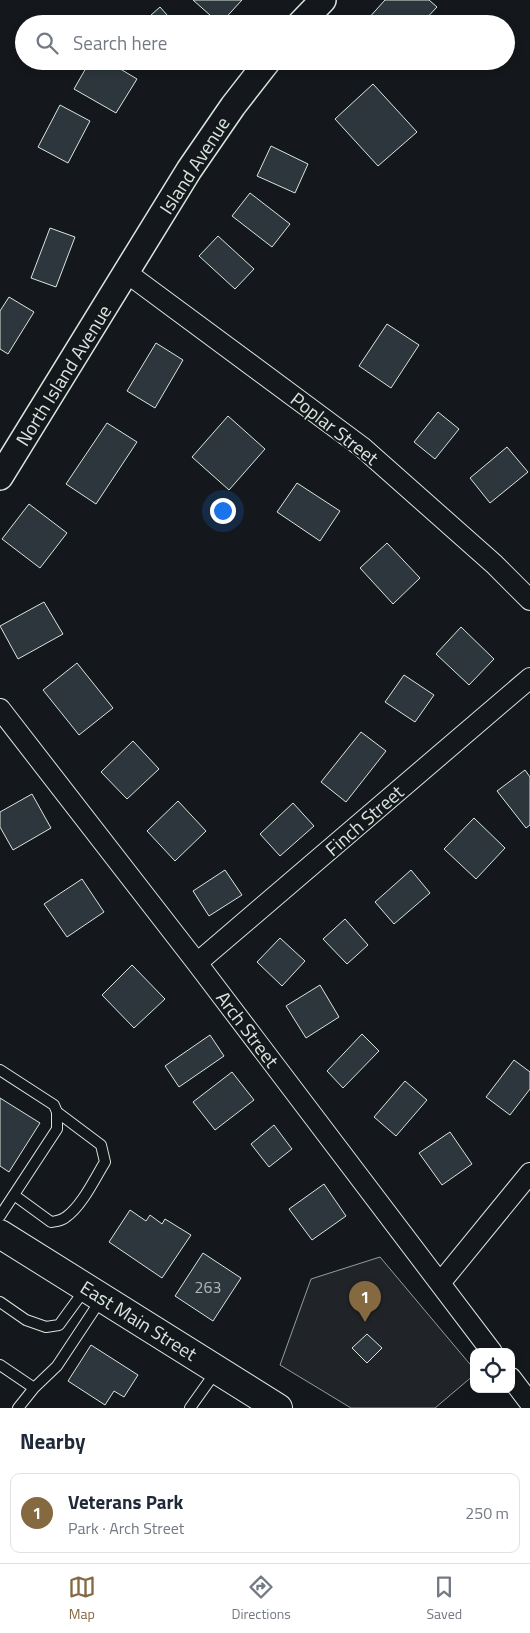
<!DOCTYPE html>
<html lang="en">
<head>
<meta charset="utf-8">
<style>
	:root { --surface:#fff; --page:#f6f6f7; --text:#1f2937; --muted:#747a83; --line:#e0e1e3; --accent:#846941 }
	body { margin:0; font-family:"Titillium Web",sans-serif; background:var(--page); color:var(--text) }
	.controls { position:absolute; right:15px; bottom:15px; display:grid; overflow:hidden; border-radius:10px; box-shadow:0 2px 8px #0003 }
	.controls button { width:45px; height:45px; display:grid; place-items:center; padding:0; border:0; border-bottom:1px solid var(--line); background:var(--surface); color:var(--text); font:25px sans-serif }
	.you { position:absolute; left:222px; top:510px; width:18px; height:18px; margin:-12px; border:4px solid #fff; border-radius:50%; background:#1a73e8; box-shadow:0 0 0 8px #1a73e833 }
	.badge { display:grid; place-items:center; width:32px; height:32px; border-radius:50%; background:var(--accent); color:#fff; font-size:16px; font-weight:700 }
	.pin { position:absolute; translate:-50% -41px; filter:drop-shadow(0 1px 2px #0008) }
	.pin::after { content:''; position:absolute; top:26px; width:18px; height:15px; background:inherit; clip-path:polygon(0 0,100% 0,50% 100%) }
	.list { margin:0; padding:0; list-style:none }
	h2 { display:flex; justify-content:space-between; align-items:center; height:65px; margin:0; padding:0 20px; font-size:21px }
	h2 small { font-size:16px; font-weight:400; color:var(--muted) }
	.list li { display:grid; grid-template-columns:32px 1fr auto; gap:15px; align-items:center; box-sizing:border-box; height:80px; margin:0 10px 10px; padding:0 10px; border:1px solid var(--line); border-radius:10px }
	.list b { display:block; font-size:19px; white-space:nowrap }
	.list p { margin:0; font-size:16px; white-space:nowrap; color:var(--muted) }
	.list em { font-size:16px; font-style:normal; color:var(--muted) }
	.icon { flex:none; width:28px; height:28px; fill:none; stroke:currentColor; stroke-width:2; stroke-linecap:round; stroke-linejoin:round }
	.map { position:relative; flex:none; width:530px; height:1408px; overflow:hidden }
	.search { position:absolute; background:var(--surface); box-shadow:0 2px 8px #0003; left:15px; right:15px; top:15px; height:55px; display:flex; align-items:center; gap:12px; box-sizing:border-box; padding:0 18px; border-radius:28px; color:var(--muted); font-size:19px }
	.sheet { height:155px; background:var(--surface) }
	nav { display:flex; justify-content:space-around; align-items:center; box-sizing:border-box; height:70px; border-top:1px solid var(--line); background:var(--surface); font-size:14px; color:var(--muted) }
	nav a { display:grid; justify-items:center; gap:2px }
	nav .on { color:var(--accent) }
	.map>svg:first-child { display:block }
</style>
</head>
<body>
<div class="map">
<svg width="530" height="1408" viewBox="0 0 530 1408">
	<rect width="100%" height="100%" fill="#14181c"/>
	<!-- green -->
	<path fill="#202428" stroke="#939e99" d="M 380,1257 L 474,1369 L 474,1375 L 435,1408 L 351,1408 L 280,1365 L 311,1279 Z"/>
	<!-- building -->
	<path fill="#2c363c" stroke="#d8e6dc" d="M 193,0 L 242,0 L 220,24 Z
		M 385,0 L 429,0 L 437,7 L 421,24 L 371,24 L 367,20 Z
		M 160,7 L 175,24 L 141,24 Z
		M 90,61 L 107,61 L 137,79 L 116,113 L 74,89 Z
		M 373,84 L 417,132 L 378,166 L 335,119 Z
		M 60,105 L 90,121 L 68,163 L 38,147 Z
		M 271,146 L 308,164 L 295,193 L 257,176 Z
		M 250,193 L 290,224 L 272,247 L 232,216 Z
		M 50,228 L 75,237 L 56,287 L 31,278 Z
		M 218,236 L 254,269 L 235,289 L 199,256 Z
		M 9,297 L 34,312 L 8,354 L 0,349 L 0,311 Z
		M 387,324 L 419,345 L 391,388 L 359,366 Z
		M 156,343 L 183,360 L 155,408 L 127,391 Z
		M 438,412 L 459,429 L 435,459 L 414,442 Z
		M 228,416 L 265,449 L 229,490 L 192,457 Z
		M 107,423 L 137,442 L 96,504 L 66,484 Z
		M 507,447 L 528,472 L 490,503 L 470,478 Z
		M 297,483 L 340,511 L 320,541 L 277,512 Z
		M 29,504 L 67,533 L 40,568 L 2,539 Z
		M 387,543 L 420,578 L 393,604 L 360,568 Z
		M 44,602 L 63,634 L 18,659 L 0,626 Z
		M 461,627 L 494,659 L 469,685 L 436,654 Z
		M 77,663 L 113,708 L 79,735 L 43,690 Z
		M 404,675 L 434,695 L 415,722 L 385,702 Z
		M 361,732 L 386,751 L 346,802 L 321,782 Z
		M 133,741 L 159,769 L 127,799 L 101,772 Z
		M 525,770 L 530,777 L 530,825 L 526,828 L 497,791 Z
		M 32,794 L 51,828 L 13,850 L 0,827 L 0,812 Z
		M 178,801 L 206,831 L 175,861 L 147,831 Z
		M 293,803 L 314,826 L 280,856 L 260,834 Z
		M 474,818 L 505,848 L 476,879 L 444,849 Z
		M 225,870 L 242,895 L 209,916 L 193,891 Z
		M 411,870 L 430,893 L 394,924 L 375,902 Z
		M 82,879 L 104,912 L 67,937 L 44,904 Z
		M 345,919 L 368,945 L 347,964 L 323,939 Z
		M 280,938 L 305,961 L 282,986 L 257,962 Z
		M 132,965 L 165,999 L 134,1028 L 102,995 Z
		M 320,985 L 339,1017 L 306,1038 L 286,1006 Z
		M 362,1034 L 379,1051 L 343,1088 L 327,1071 Z
		M 210,1035 L 224,1056 L 179,1087 L 165,1066 Z
		M 514,1060 L 530,1072 L 530,1089 L 510,1115 L 486,1097 Z
		M 232,1072 L 254,1100 L 215,1130 L 193,1102 Z
		M 405,1081 L 427,1100 L 396,1136 L 374,1117 Z
		M 0,1098 L 40,1123 L 9,1172 L 0,1166 Z
		M 274,1125 L 292,1149 L 269,1167 L 251,1144 Z
		M 450,1132 L 472,1164 L 442,1185 L 419,1153 Z
		M 324,1184 L 346,1216 L 312,1240 L 289,1209 Z
		M 130,1210 L 146,1221 L 150,1215 L 162,1224 L 165,1219 L 191,1235 L 162,1278 L 109,1242 Z
		M 203,1253 L 241,1278 L 213,1321 L 175,1296 Z
		M 367,1334 L 382,1348 L 367,1363 L 352,1348 Z
		M 91,1345 L 138,1375 L 124,1397 L 114,1391 L 105,1405 L 68,1381 Z"/>
	<g fill="none" stroke-linecap="round" stroke-linejoin="round">
		<!-- service casing -->
		<g stroke="#d8e6dc" stroke-width="12">
			<path id="service" d="M 0,1070 L 54,1105 L 57,1112 L 57,1129 L 0,1216
				M 14,1195 L 51,1222 C 57,1221 61,1221 66,1217 C 82,1206 95,1178 105,1162 L 101,1145 L 57,1112
				M 0,1302 L 26,1320 L 46,1327 L 59,1325 L 86,1288
				M 0,1365 L 34,1388
				M 18,1408 L 34,1388 L 57,1366 L 102,1298
				M 190,1408 L 217,1370"/>
		</g>
		<!-- minor casing -->
		<g stroke="#d8e6dc" stroke-width="22">
			<path id="minor" d="M 127,273 L 362,447 L 494,564 L 530,600
				M 0,709 L 197,963 L 492,1352
				M 197,963 L 530,678
				M 441,1282 L 530,1173
				M 511,1378 L 530,1403"/>
		</g>
		<!-- tertiary casing -->
		<g stroke="#d8e6dc" stroke-width="28">
			<path id="tertiary" d="M 300,24 L 323,0
				M 0,477 L 189,170 L 233,106 L 268,61"/>
		</g>
		<!-- primary casing -->
		<g stroke="#d8e6dc" stroke-width="30">
			<path id="primary" d="M 0,1234 L 278,1408"/>
		</g>
		<!-- service -->
		<use href="#service" stroke="#14181c" stroke-width="10"/>
		<!-- minor -->
		<use href="#minor" stroke="#14181c" stroke-width="20"/>
		<!-- tertiary -->
		<use href="#tertiary" stroke="#14181c" stroke-width="25"/>
		<!-- primary -->
		<use href="#primary" stroke="#14181c" stroke-width="28"/>
	</g>
	<g text-anchor="middle" dominant-baseline="central" stroke-width="4" stroke-linejoin="round" paint-order="stroke">
		<!-- number labels -->
		<g font-size="16" fill="#adbab4">
			<text x="208" y="1287">263</text>
		</g>
		<!-- street labels -->
		<g font-size="19" fill="#d8e6dc" stroke="#14181c">
			<text transform="translate(194 165) rotate(-57)">Island Avenue</text>
			<text transform="translate(63 375) rotate(-58)">North Island Avenue</text>
			<text transform="translate(335 428) rotate(38)">Poplar Street</text>
			<text transform="translate(364 820) rotate(-41)">Finch Street</text>
			<text transform="translate(248 1029) rotate(53)">Arch Street</text>
			<text transform="translate(139 1320) rotate(32)">East Main Street</text>
		</g>
	</g>
</svg>
<div class="controls">
<button><svg class="icon" aria-label="locate" viewBox="0 0 24 24"><circle cx="12" cy="12" r="6"/><path d="M12 2v4M12 18v4M2 12h4M18 12h4"/></svg></button>
</div>
<div class="you"></div>
<div class="pin badge" style="left:365px;top:1322px">1</div>
<div class="search"><svg class="icon" aria-label="search" viewBox="0 0 24 24"><circle cx="10" cy="10" r="6"/><path d="M15 15l6 6"/></svg>Search here</div>
</div>
<section class="sheet">
<h2>Nearby<small></small></h2>
<ul class="list">
<li><span class="badge">1</span><div><b>Veterans Park</b><p>Park · Arch Street</p></div><em>250 m</em></li>
</ul>
</section>
<nav>
<a class="on"><svg class="icon" aria-label="map" viewBox="0 0 24 24"><path d="M3 6l6-2 6 2 6-2v14l-6 2-6-2-6 2zM9 4v14M15 6v14"/></svg>Map</a>
<a><svg class="icon" aria-label="directions" viewBox="0 0 24 24"><path d="M12 3l9 9-9 9-9-9zM9 14v-3h6M13 9l2 2-2 2"/></svg>Directions</a>
<a><svg class="icon" aria-label="saved" viewBox="0 0 24 24"><path d="M7 4h10v16l-5-4-5 4z"/></svg>Saved</a>
</nav>
</body>
</html>
